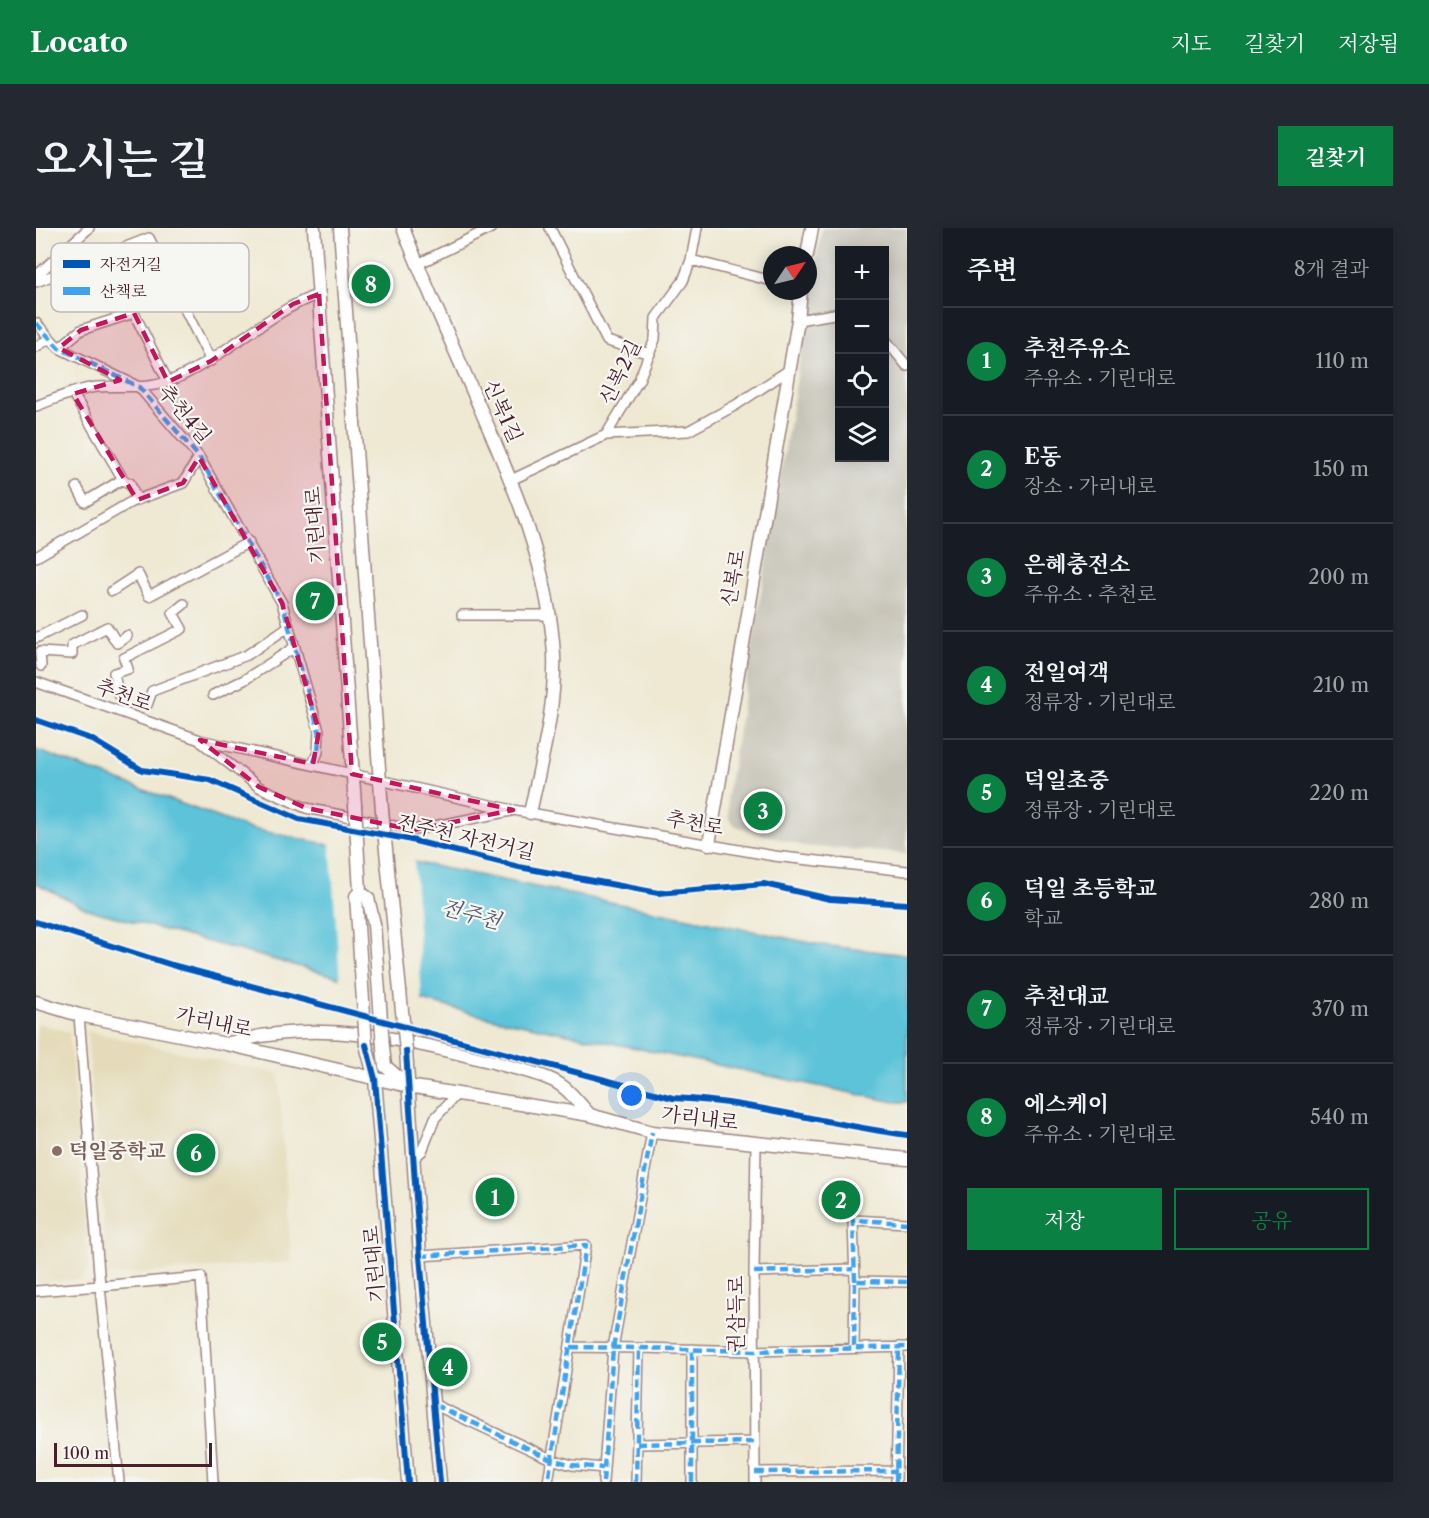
<!DOCTYPE html>
<html lang="ko">
<head>
<meta charset="utf-8">
<style>
	:root { --surface:#171b24; --page:#242831; --text:#f1f3f6; --muted:#9ea1a6; --line:#363941; --accent:#0b8043 }
	body { margin:0; font-family:"Libre Caslon Text","Noto Serif KR",serif; background:var(--page); color:var(--text) }
	.controls { position:absolute; right:18px; top:18px; display:grid; overflow:hidden; border-radius:0px; box-shadow:0 3px 15px #0003 }
	.controls button { width:54px; height:54px; display:grid; place-items:center; padding:0; border:0; border-bottom:2px solid var(--line); background:var(--surface); color:var(--text); font:30px sans-serif }
	.compass { position:absolute; left:727px; top:18px; width:54px; height:54px; border-radius:50%; background:var(--surface); box-shadow:0 3px 15px #0003; rotate:55deg }
	.scale { position:absolute; left:18px; bottom:15px; width:158px; box-sizing:border-box; padding-left:6px; border:3px solid #4a1f2b; border-top:0; font-size:16px; line-height:21px; white-space:nowrap; color:#4a1f2b; -webkit-text-stroke:4px #f6f6f2; paint-order:stroke }
	.you { position:absolute; left:596px; top:868px; width:21px; height:21px; margin:-15px; border:4px solid #fff; border-radius:50%; background:#1a73e8; box-shadow:0 0 0 9px #1a73e833 }
	.badge { display:grid; place-items:center; width:39px; height:39px; border-radius:50%; background:var(--accent); color:#fff; font-size:20px; font-weight:700 }
	.pin { position:absolute; translate:-50% -50%; border:3px solid #fff; box-shadow:0 2px 6px #0006 }
	.list { margin:0; padding:0; list-style:none }
	h2 { display:flex; justify-content:space-between; align-items:center; height:78px; margin:0; padding:0 24px; font-size:26px }
	h2 small { font-size:20px; font-weight:400; color:var(--muted) }
	.list li { display:grid; grid-template-columns:39px 1fr auto; gap:18px; align-items:center; box-sizing:border-box; height:108px; padding:0 24px; border-top:2px solid var(--line) }
	.list b { display:block; font-size:22px; white-space:nowrap }
	.list p { margin:0; font-size:20px; white-space:nowrap; color:var(--muted) }
	.list em { font-size:20px; font-style:normal; color:var(--muted) }
	.actions { display:flex; gap:12px; padding:18px 24px }
	.actions a { flex:1; padding:14px 0; border:2px solid var(--accent); border-radius:0px; text-align:center; font-size:21px; color:var(--accent) }
	.actions .main { background:var(--accent); color:#fff }
	.icon { flex:none; width:33px; height:33px; fill:none; stroke:currentColor; stroke-width:2; stroke-linecap:round; stroke-linejoin:round }
	.map { position:relative; flex:none; width:871px; height:1254px; overflow:hidden; border-radius:0px }
	header { display:flex; align-items:center; gap:36px; box-sizing:border-box; height:84px; padding:0 30px; background:var(--accent); color:#fff }
	header strong { font-size:28px }
	nav { display:flex; gap:33px; margin-inline-start:auto; font-size:21px }
	.intro { display:flex; align-items:center; justify-content:space-between; box-sizing:border-box; height:144px; padding:0 36px }
	h1 { margin:0; font-size:42px }
	.button { padding:15px 27px; border-radius:0px; background:var(--accent); color:#fff; font-size:21px; font-weight:700 }
	main { display:flex; gap:36px; padding:0 36px }
	aside { flex:1; background:var(--surface); border-radius:0px; box-shadow:0 3px 15px #0003 }
	.map>svg:first-child { display:block }
</style>
</head>
<body>
<header>
<strong>Locato</strong>
<nav><a>지도</a><a>길찾기</a><a>저장됨</a></nav>
</header>
<div class="intro"><h1>오시는 길</h1><a class="button">길찾기</a></div>
<main>
<div class="map">
<svg width="871" height="1254" viewBox="0 0 871 1254">
	<rect width="100%" height="100%" fill="#f6f6f2"/>
	<filter id="ink" filterUnits="userSpaceOnUse"><feTurbulence type="fractalNoise" baseFrequency=".0167" numOctaves="2"/><feDisplacementMap in="SourceGraphic" scale="12" xChannelSelector="R" yChannelSelector="G"/><feConvolveMatrix kernelMatrix="1 2 1 2 8 2 1 2 1" color-interpolation-filters="sRGB"/></filter>
	<filter id="wash" filterUnits="userSpaceOnUse"><feTurbulence type="fractalNoise" baseFrequency=".008" numOctaves="4" result="noise"/><feDisplacementMap in="SourceGraphic" scale="24" xChannelSelector="R" yChannelSelector="G"/><feGaussianBlur stdDeviation="1.35" result="paint"/><feColorMatrix in="noise" values="0 0 0 0 0 0 0 0 0 0 0 0 0 0 0 0 0 1.4 0 .05"/><feComposite in="paint" operator="in"/></filter>
	<g filter="url(#wash)">
		<rect width="100%" height="100%" fill="#efe9d3"/>
		<!-- built -->
		<path fill="#e5dbba" d="M 0,795 L 33,804 L 53,1042 L 45,1051 L 0,1055 Z
			M 51,803 L 243,846 L 255,1034 L 71,1048 Z"/>
		<!-- industrial -->
		<path fill="#c7c5b8" fill-rule="evenodd" d="M 786,0 L 871,0 L 871,626 L 767,618 L 700,598 L 693,591 L 691,569 ZM 804,22 L 848,22 L 848,230 L 804,230 Z"/>
		<!-- water -->
		<path fill="#5cc3d9" stroke="#537182" stroke-width="1.5" d="M 0,522 L 211,600 L 785,717 L 871,727 L 871,874 L 859,874 L 446,788 L 51,681 L 0,655 Z"/>
		<!-- pier -->
		<path fill="#efe9d3" d="M 294,614 L 378,631 L 386,775 L 304,752 Z"/>
	</g>
	<g filter="url(#ink)">
		<g fill="none" stroke-linecap="round" stroke-linejoin="round">
			<!-- street casing -->
			<g stroke="#9c847f" stroke-width="12">
				<path id="street" d="M 514,0 L 571,113 L 614,126
					M 655,32 L 736,53
					M 382,36 L 455,0
					M 0,48 L 53,0
					M 0,54 L 113,10 L 175,133
					M 762,92 L 804,85
					M 0,95 L 23,120 L 103,159 L 163,229 L 246,375 L 283,503 L 282,524 L 277,536
					M 848,110 L 871,138
					M 0,119 L 14,110
					M 23,120 L 45,102 L 98,85 L 132,154
					M 37,166 L 88,253 L 94,255 L 101,272
					M 0,178 C 19,171 41,161 61,159 C 86,157 110,162 134,153 C 188,131 228,86 283,66
					M 570,207 L 652,203 L 700,177 L 753,142
					M 475,252 L 570,207 L 603,152 L 619,111 L 620,90 L 647,53 L 655,32 L 661,0
					M 41,259 L 49,274 L 87,251
					M 0,329 L 95,274 L 147,255 L 163,229
					M 76,363 L 102,346 L 113,368 L 213,314
					M 426,387 L 513,387
					M 0,410 L 46,387
					M 5,438 L 4,424 L 36,426 L 36,417 L 71,399 L 81,415 L 91,408
					M 0,454 L 164,512 L 477,582 L 738,628 L 871,643
					M 82,466 L 78,445 L 92,441 L 88,430 L 146,401 L 137,385 L 148,376
					M 177,467 L 208,452 L 259,419
					M 111,477 L 116,463 L 211,427 L 252,399
					M 165,514 L 223,559 L 270,580 L 378,602 L 475,583
					M 376,932 L 386,923 L 399,890 L 420,867
					M 384,1028 L 550,1017 L 512,1254
					M 718,1044 L 817,1041
					M 819,1053 L 817,992 L 871,995
					M 0,1063 L 64,1058 L 43,787
					M 818,1118 L 819,1053 L 871,1054
					M 535,1119 L 603,1120
					M 399,1177 L 515,1231 L 536,1237 L 567,1240
					M 601,1216 L 719,1214
					M 719,1244 L 860,1243
					M 83,1254 L 64,1058 L 165,1049 L 177,1254
					M 567,1254 L 577,1120 L 616,904
					M 600,1254 L 603,1120 L 718,1123 L 871,1119
					M 656,1254 L 656,1121
					M 719,1254 L 718,1044 L 720,917
					M 860,1254 L 863,1119"/>
			</g>
			<!-- secondary casing -->
			<g stroke="#9c847f" stroke-width="15">
				<path id="secondary" d="M 278,0 L 319,577
					M 304,0 L 346,582
					M 367,0 C 391,61 418,120 444,180 C 479,260 513,340 518,427 C 520,480 505,533 494,585
					M 771,27 L 776,0
					M 673,616 L 762,92 L 765,63
					M 0,774 L 43,787 L 190,816 L 372,858 L 554,887 L 616,904 L 871,931
					M 193,815 C 284,790 368,811 457,834 C 476,840 510,846 526,858 C 536,865 545,878 554,887
					M 330,817 L 339,851 L 372,1254
					M 347,819 L 349,838 L 370,856
					M 370,823 L 384,1028 L 404,1254"/>
			</g>
			<!-- street -->
			<use href="#street" stroke="#fff" stroke-width="9"/>
			<!-- secondary -->
			<use href="#secondary" stroke="#fff" stroke-width="12"/>
			<!-- secondary-bridge casing -->
			<g stroke="#9c847f" stroke-width="15" stroke-linecap="butt">
				<path id="secondary-bridge" d="M 319,577 L 324,664 L 320,668 L 330,817
					M 346,582 L 370,823
					M 324,664 L 332,670 L 338,696 L 347,819"/>
			</g>
			<!-- secondary-bridge -->
			<use href="#secondary-bridge" stroke="#fff" stroke-width="12"/>
			<!-- quiet -->
			<path stroke="#40a2eb" stroke-width="4.5" stroke-dasharray="9 4.5" stroke-linecap="butt" d="M 0,95 L 23,120 L 103,159 L 163,229 L 246,375 L 283,503 L 282,524 L 277,536
				M 384,1028 L 550,1017 L 512,1254
				M 718,1044 L 817,1041
				M 819,1053 L 817,992 L 871,995
				M 818,1118 L 819,1053 L 871,1054
				M 535,1119 L 603,1120
				M 399,1177 L 515,1231 L 536,1237 L 567,1240
				M 601,1216 L 719,1214
				M 719,1244 L 860,1243
				M 567,1254 L 577,1120 L 616,904
				M 600,1254 L 603,1120 L 718,1123 L 871,1119
				M 656,1254 L 656,1121
				M 860,1254 L 863,1119"/>
			<!-- cycleway casing -->
			<g stroke="#f6f6f2" stroke-width="10">
				<path id="cycleway" d="M 0,492 L 55,511 L 106,542 L 174,552 L 263,591 L 371,611 L 483,639 L 622,665 L 728,656 L 794,671 L 871,676
					M 0,694 L 136,737 L 637,870 C 717,873 792,897 871,907
					M 330,817 L 339,851 L 372,1254
					M 370,823 L 384,1028 L 404,1254"/>
			</g>
			<!-- cycleway -->
			<use href="#cycleway" stroke="#0057b8" stroke-width="6"/>
		</g>
	</g>
	<!-- marked area -->
	<path fill="#c2185b" fill-opacity="0.2" stroke="#c2185b" stroke-width="4.5" stroke-dasharray="12 8" stroke-linejoin="round" d="M 283,66 L 316,546 L 477,582 L 378,602 L 270,580 L 223,559 L 164,512 L 277,536 L 283,503 L 246,375 L 163,229 L 147,255 L 101,272 L 37,166 L 84,152 L 23,120 L 45,102 L 98,85 L 132,154 L 175,133 L 257,76 Z"/>
	<!-- markers -->
	<circle fill="#8d6e63" stroke="#f6f6f2" stroke-width="2" cx="21" cy="923" r="6"/>
	<g text-anchor="middle" dominant-baseline="central" stroke-width="4.5" stroke-linejoin="round" paint-order="stroke">
		<!-- street labels -->
		<g font-size="20" fill="#4a1f2b" stroke="#f6f6f2">
			<text transform="translate(584 144) rotate(-64)">신복2길</text>
			<text transform="translate(467 183) rotate(66)">신복1길</text>
			<text transform="translate(149 186) rotate(50)">추천4길</text>
			<text transform="translate(279 297) rotate(-94)">기린대로</text>
			<text transform="translate(697 350) rotate(-80)">신복로</text>
			<text transform="translate(88 467) rotate(20)">추천로</text>
			<text transform="translate(659 595) rotate(10)">추천로</text>
			<text transform="translate(430 609) rotate(13)">전주천 자전거길</text>
			<text transform="translate(178 794) rotate(12)">가리내로</text>
			<text transform="translate(664 890) rotate(7)">가리내로</text>
			<text transform="translate(338 1036) rotate(-95)">기린대로</text>
			<text transform="translate(700 1086) rotate(-90)">권삼득로</text>
		</g>
		<!-- education labels -->
		<g font-size="20" font-weight="bold" fill="#785e54" stroke="#f6f6f2" text-anchor="start">
			<text x="33" y="923">덕일중학교</text>
		</g>
		<!-- water labels -->
		<g font-size="21" font-style="italic" fill="#505868" stroke="#f6f6f2">
			<text transform="translate(435 686) rotate(15)">전주천</text>
		</g>
	</g>
	<!-- legend -->
	<rect x="15" y="15" width="198" height="69" rx="9" fill="#f6f6f2" stroke="#c2b6b6" stroke-width="1.5"/>
	<rect x="27" y="32" width="27" height="8" fill="#0057b8"/>
	<rect x="27" y="59" width="27" height="8" fill="#40a2eb"/>
	<g font-size="16" fill="#4a1f2b">
		<text x="64" y="42">자전거길</text>
		<text x="64" y="69">산책로</text>
	</g>
</svg>
<div class="controls">
<button>+</button>
<button>−</button>
<button><svg class="icon" aria-label="locate" viewBox="0 0 24 24"><circle cx="12" cy="12" r="6"/><path d="M12 2v4M12 18v4M2 12h4M18 12h4"/></svg></button>
<button><svg class="icon" aria-label="layers" viewBox="0 0 24 24"><path d="M12 4l9 5-9 5-9-5zM3 14l9 5 9-5"/></svg></button>
</div>
<svg class="compass" viewBox="-18 -18 36 36"><path d="M0-13l5 13h-10z" fill="#e53935"/><path d="M0 13l5-13h-10z" fill="#9ea1a6"/></svg>
<div class="scale">100 m</div>
<div class="you"></div>
<div class="pin badge" style="left:459px;top:969px">1</div>
<div class="pin badge" style="left:805px;top:972px">2</div>
<div class="pin badge" style="left:727px;top:583px">3</div>
<div class="pin badge" style="left:412px;top:1139px">4</div>
<div class="pin badge" style="left:346px;top:1114px">5</div>
<div class="pin badge" style="left:160px;top:925px">6</div>
<div class="pin badge" style="left:279px;top:373px">7</div>
<div class="pin badge" style="left:335px;top:56px">8</div>
</div>
<aside>
<h2>주변<small>8개 결과</small></h2>
<ul class="list">
<li><span class="badge">1</span><div><b>추천주유소</b><p>주유소 · 기린대로</p></div><em>110 m</em></li>
<li><span class="badge">2</span><div><b>E동</b><p>장소 · 가리내로</p></div><em>150 m</em></li>
<li><span class="badge">3</span><div><b>은혜충전소</b><p>주유소 · 추천로</p></div><em>200 m</em></li>
<li><span class="badge">4</span><div><b>전일여객</b><p>정류장 · 기린대로</p></div><em>210 m</em></li>
<li><span class="badge">5</span><div><b>덕일초중</b><p>정류장 · 기린대로</p></div><em>220 m</em></li>
<li><span class="badge">6</span><div><b>덕일 초등학교</b><p>학교</p></div><em>280 m</em></li>
<li><span class="badge">7</span><div><b>추천대교</b><p>정류장 · 기린대로</p></div><em>370 m</em></li>
<li><span class="badge">8</span><div><b>에스케이</b><p>주유소 · 기린대로</p></div><em>540 m</em></li>
</ul>
<div class="actions"><a class="main">저장</a><a>공유</a></div>
</aside>
</main>
</body>
</html>
